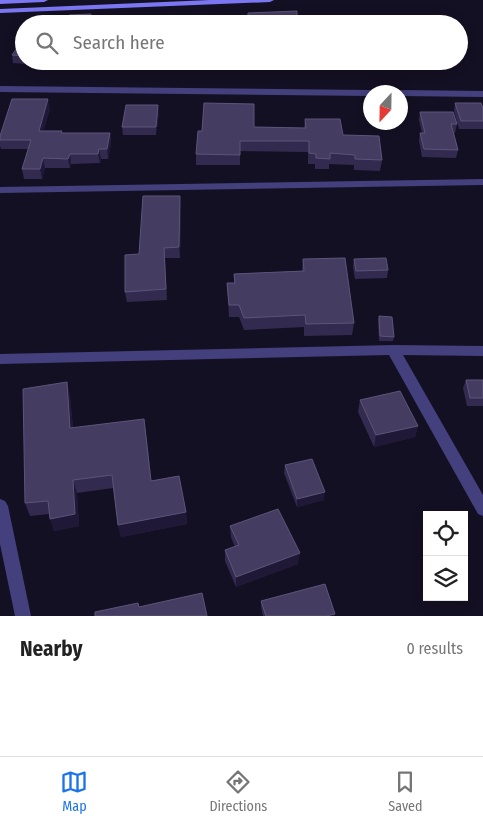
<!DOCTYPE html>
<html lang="en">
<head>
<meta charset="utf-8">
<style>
	:root { --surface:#fff; --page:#f2f2f2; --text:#222; --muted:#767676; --line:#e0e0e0; --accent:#1a73e8 }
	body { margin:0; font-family:"Fira Sans Condensed",sans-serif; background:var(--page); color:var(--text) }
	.controls { position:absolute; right:15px; bottom:15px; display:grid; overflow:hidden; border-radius:0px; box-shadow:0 2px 12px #0003 }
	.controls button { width:45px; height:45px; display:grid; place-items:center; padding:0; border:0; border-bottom:1px solid var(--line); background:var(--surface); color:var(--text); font:25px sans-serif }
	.compass { position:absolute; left:363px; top:85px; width:45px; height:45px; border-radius:50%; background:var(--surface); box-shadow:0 2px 12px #0003; rotate:202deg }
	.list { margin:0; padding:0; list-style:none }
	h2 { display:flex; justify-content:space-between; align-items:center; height:65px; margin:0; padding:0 20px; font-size:21px }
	h2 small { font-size:16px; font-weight:400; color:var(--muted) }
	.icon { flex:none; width:28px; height:28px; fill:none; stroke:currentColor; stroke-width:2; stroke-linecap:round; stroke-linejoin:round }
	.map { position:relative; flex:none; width:483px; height:616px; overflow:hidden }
	.search { position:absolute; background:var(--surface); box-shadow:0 2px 12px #0003; left:15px; right:15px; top:15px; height:55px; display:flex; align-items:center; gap:12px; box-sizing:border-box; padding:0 18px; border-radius:28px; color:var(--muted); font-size:19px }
	.sheet { height:140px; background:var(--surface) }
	nav { display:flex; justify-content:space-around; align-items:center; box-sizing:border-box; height:70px; border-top:1px solid var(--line); background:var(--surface); font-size:14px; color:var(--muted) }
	nav a { display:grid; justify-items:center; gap:2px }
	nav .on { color:var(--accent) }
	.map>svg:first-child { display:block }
</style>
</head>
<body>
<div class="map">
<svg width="483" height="616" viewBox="0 0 483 616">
	<rect width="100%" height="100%" fill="#141023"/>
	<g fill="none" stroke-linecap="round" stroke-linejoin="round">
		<!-- street -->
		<path fill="#43407d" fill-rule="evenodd" d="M 0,86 L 370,90 L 374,92 L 370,92 L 370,96 L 0,92 Z
			M 400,90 L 483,91 L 483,97 L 400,96 L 400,92 L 396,92 Z
			M 483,179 L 483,185 L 0,193 L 0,187 Z
			M 393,345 L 483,346 L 483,356 L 403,355 L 483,495 L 483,516 L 478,514 L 389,355 L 0,364 L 0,354 Z
			M 0,499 L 5,501 L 8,506 L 31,616 L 15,616 L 0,544 Z"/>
		<!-- secondary -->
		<path fill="#7b76f2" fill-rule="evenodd" d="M 0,0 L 48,0 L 44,2 L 0,4 Z
			M 210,0 L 274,0 L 270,2 L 0,13 L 0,9 Z"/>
	</g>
	<!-- wall -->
	<path fill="#332b4f" d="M 24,38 L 24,61 L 63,61 L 60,67 L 13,63 L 12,55 Z
		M 121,61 L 150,61 L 148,64 L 121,65 Z
		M 455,103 L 483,108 L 483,129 L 459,129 L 454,111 Z
		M 50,109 L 43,131 L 62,133 L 110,133 L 111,143 L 108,159 L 101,159 L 100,163 L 71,164 L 70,168 L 45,168 L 42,179 L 24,179 L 22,169 L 28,149 L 1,149 L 0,145 L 0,136 Z
		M 420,112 L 457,124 L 455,133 L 454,133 L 458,150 L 456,158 L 422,157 L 419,141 L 420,133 L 422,133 L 419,120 Z
		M 159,113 L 156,135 L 123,135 L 122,127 Z
		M 305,119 L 343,135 L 382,160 L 380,171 L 354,170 L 354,165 L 329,164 L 329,169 L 315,169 L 315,164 L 308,164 L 308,152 L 240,151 L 240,165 L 196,165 L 196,154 L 254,127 L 304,128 Z
		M 181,206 L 180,258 L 165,258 L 167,300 L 127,302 L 125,292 L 139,254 Z
		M 303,259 L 354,323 L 352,335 L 304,336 L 304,327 L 244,330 L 239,317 L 229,317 L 227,283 L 234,283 L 234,274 L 302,271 Z
		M 354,259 L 388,270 L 387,278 L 355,279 L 353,267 Z
		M 379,316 L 394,337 L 393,341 L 379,341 L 378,320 Z
		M 466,380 L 483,380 L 483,406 L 467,406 L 463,388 Z
		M 70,396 L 73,428 L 144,419 L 151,481 L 186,512 L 187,524 L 121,537 L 118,525 L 113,488 L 77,493 L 79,526 L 54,531 L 49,514 L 30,516 L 25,503 Z
		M 360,400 L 418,426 L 415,437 L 374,447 L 358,412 Z
		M 285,465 L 324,500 L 297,507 L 284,473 Z
		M 230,526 L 298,564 L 236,587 L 225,561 L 225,550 L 235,547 L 231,537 Z
		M 261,601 L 335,616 L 263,616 L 261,607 Z"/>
	<!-- shaded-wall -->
	<path fill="#1f1836" d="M 91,14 L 92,24 L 89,24 Z
		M 59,61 L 63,61 L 60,67 Z
		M 48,99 L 50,109 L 41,140 L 39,131 Z
		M 158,105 L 159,113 L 156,135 L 156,127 Z
		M 110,133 L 111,143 L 108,159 L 107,149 Z
		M 99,149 L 101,159 L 100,163 L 98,154 Z
		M 70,154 L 71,164 L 70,168 L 68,159 Z
		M 43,158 L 45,168 L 42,179 L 40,169 Z
		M 180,196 L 181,206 L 180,258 L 179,247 Z
		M 67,382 L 70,396 L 74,441 L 70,428 Z
		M 144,419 L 146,432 L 153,494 L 151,481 Z
		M 418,426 L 415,437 L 374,447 L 376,435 Z
		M 73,480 L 77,493 L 79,526 L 54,531 L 50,519 Z
		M 325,492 L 324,500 L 297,507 L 297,499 Z
		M 186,512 L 187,524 L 121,537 L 118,525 Z
		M 300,553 L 298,564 L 236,587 L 236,577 Z
		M 335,614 L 335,616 L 326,616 Z"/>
	<!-- building -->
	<path fill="#453d61" stroke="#5c557a" d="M 297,11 L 297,24 L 248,24 L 248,13 Z
		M 91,14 L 89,24 L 67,24 L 69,15 Z
		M 24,38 L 24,56 L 12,55 Z
		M 12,99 L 48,99 L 39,131 L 62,131 L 61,133 L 110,133 L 107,149 L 99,149 L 98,154 L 70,154 L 68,159 L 43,158 L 40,169 L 22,169 L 31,140 L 0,140 L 0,136 Z
		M 204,103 L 254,104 L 254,127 L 306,128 L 305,119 L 340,119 L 343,135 L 379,136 L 382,160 L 355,159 L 355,155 L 330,153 L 330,159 L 316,158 L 316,154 L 309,153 L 309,141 L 240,141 L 240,155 L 196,154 L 198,131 L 202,131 Z
		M 455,103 L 481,103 L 483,108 L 483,121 L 461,121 Z
		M 126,105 L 158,105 L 156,127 L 122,127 Z
		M 420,112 L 453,112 L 457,124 L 451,124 L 458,150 L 424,149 L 420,133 L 425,133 Z
		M 143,196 L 180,196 L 179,247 L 164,248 L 166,289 L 125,292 L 125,255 L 139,254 Z
		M 345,258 L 354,323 L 306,324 L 305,315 L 244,318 L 239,305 L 229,305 L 227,283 L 235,283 L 234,274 L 304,271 L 303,259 Z
		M 386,258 L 388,270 L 356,271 L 354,259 Z
		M 379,316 L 392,317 L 394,337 L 380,336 Z
		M 466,380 L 483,380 L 483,398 L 470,398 Z
		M 67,382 L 70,428 L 144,419 L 151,481 L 179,476 L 186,512 L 118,525 L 112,475 L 73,480 L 75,514 L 50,519 L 48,501 L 25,503 L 23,389 Z
		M 400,391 L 418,426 L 376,435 L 360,400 Z
		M 312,459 L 325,492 L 297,499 L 285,465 Z
		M 278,509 L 300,553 L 236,577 L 225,550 L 239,545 L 230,526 Z
		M 325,584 L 335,614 L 326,616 L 266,616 L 261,601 Z
		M 202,593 L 207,616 L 95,616 L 95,612 L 138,603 L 139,607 Z"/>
</svg>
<div class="controls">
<button><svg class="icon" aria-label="locate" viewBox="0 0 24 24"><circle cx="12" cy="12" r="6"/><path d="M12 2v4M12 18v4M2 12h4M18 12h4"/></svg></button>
<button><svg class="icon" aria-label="layers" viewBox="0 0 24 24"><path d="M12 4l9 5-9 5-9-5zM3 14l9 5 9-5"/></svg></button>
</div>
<svg class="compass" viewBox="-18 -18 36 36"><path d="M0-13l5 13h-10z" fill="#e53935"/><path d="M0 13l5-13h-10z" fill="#767676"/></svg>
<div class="search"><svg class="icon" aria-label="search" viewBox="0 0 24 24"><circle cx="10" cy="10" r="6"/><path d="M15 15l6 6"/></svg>Search here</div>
</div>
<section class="sheet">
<h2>Nearby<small>0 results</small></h2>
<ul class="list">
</ul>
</section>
<nav>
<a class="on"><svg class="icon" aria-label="map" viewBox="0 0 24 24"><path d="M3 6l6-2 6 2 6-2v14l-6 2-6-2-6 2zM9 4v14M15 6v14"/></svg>Map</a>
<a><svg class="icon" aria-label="directions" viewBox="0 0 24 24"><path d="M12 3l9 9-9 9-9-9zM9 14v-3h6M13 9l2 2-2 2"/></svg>Directions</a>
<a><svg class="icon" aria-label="saved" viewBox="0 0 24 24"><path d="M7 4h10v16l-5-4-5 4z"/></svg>Saved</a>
</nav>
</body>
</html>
